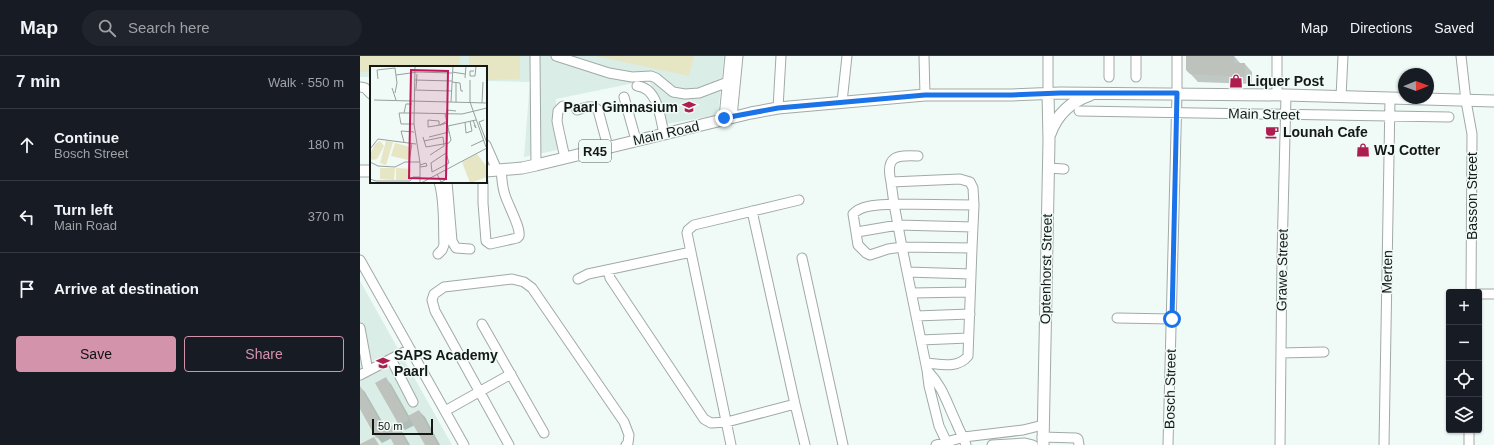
<!DOCTYPE html>
<html lang="en">
<head>
<meta charset="utf-8">
<style>
	:root { --surface:#171b24; --page:#20242c; --text:#f1f3f6; --muted:#9ea1a6; --line:#363941; --accent:#d393ab }
	body { margin:0; font-family:Helvetica,sans-serif; background:var(--page); color:var(--text) }
	.controls { position:absolute; right:12px; bottom:12px; display:grid; overflow:hidden; border-radius:4px; box-shadow:0 1px 3px #0004 }
	.controls button { width:36px; height:36px; display:grid; place-items:center; padding:0; border:0; border-bottom:1px solid var(--line); background:var(--surface); color:var(--text); font:20px sans-serif }
	.compass { position:absolute; left:1038px; top:12px; width:36px; height:36px; border-radius:50%; background:var(--surface); box-shadow:0 1px 3px #0004; rotate:89deg }
	.scale { position:absolute; left:12px; bottom:10px; width:61px; box-sizing:border-box; padding-left:4px; border:2px solid #141817; border-top:0; font-size:11px; line-height:14px; white-space:nowrap; color:#141817; -webkit-text-stroke:3px #f0faf6; paint-order:stroke }
	.stop { position:absolute; width:12px; height:12px; margin:-9px; border:3px solid #1a73e8; border-radius:50%; background:#fff }
	.stop.end { background:#1a73e8; border-color:#fff; box-shadow:0 1px 4px #0008 }
	.list { margin:0; padding:0; list-style:none }
	h2 { display:flex; justify-content:space-between; align-items:center; height:52px; margin:0; padding:0 16px; font-size:17px }
	h2 small { font-size:13px; font-weight:400; color:var(--muted) }
	.list li { display:grid; grid-template-columns:26px 1fr auto; gap:12px; align-items:center; box-sizing:border-box; height:72px; padding:0 16px; border-top:1px solid var(--line) }
	.list b { display:block; font-size:15px; white-space:nowrap }
	.list p { margin:0; font-size:13px; white-space:nowrap; color:var(--muted) }
	.list em { font-size:13px; font-style:normal; color:var(--muted) }
	.actions { display:flex; gap:8px; padding:12px 16px }
	.actions a { flex:1; padding:9px 0; border:1px solid var(--accent); border-radius:4px; text-align:center; font-size:14px; color:var(--accent) }
	.actions .main { background:var(--accent); color:#111 }
	.icon { flex:none; width:22px; height:22px; fill:none; stroke:currentColor; stroke-width:2; stroke-linecap:round; stroke-linejoin:round }
	.map { position:relative; flex:none; width:1134px; height:389px; overflow:hidden }
	header { display:flex; align-items:center; gap:24px; box-sizing:border-box; height:56px; padding:0 20px; background:var(--surface); border-bottom:1px solid var(--line) }
	header strong { font-size:19px }
	nav { display:flex; gap:22px; margin-inline-start:auto; font-size:14px }
	.search { width:280px; height:36px; background:var(--page); display:flex; align-items:center; gap:10px; box-sizing:border-box; padding:0 14px; border-radius:22px; color:var(--muted); font-size:15px }
	main { display:flex }
	aside { flex:1; background:var(--surface) }
	.map>svg:first-child { display:block }
</style>
</head>
<body>
<header>
<strong>Map</strong>
<div class="search"><svg class="icon" aria-label="search" viewBox="0 0 24 24"><circle cx="10" cy="10" r="6"/><path d="M15 15l6 6"/></svg>Search here</div>
<nav><a>Map</a><a>Directions</a><a>Saved</a></nav>
</header>
<main>
<aside>
<h2>7 min<small>Walk · 550 m</small></h2>
<ul class="list">
<li><svg class="icon" aria-label="ahead" viewBox="0 0 24 24"><path d="M12 20V5M6 11l6-6 6 6"/></svg><div><b>Continue</b><p>Bosch Street</p></div><em>180 m</em></li>
<li><svg class="icon" aria-label="left" viewBox="0 0 24 24"><path d="M17 20v-9H6M10 6l-5 5 5 5"/></svg><div><b>Turn left</b><p>Main Road</p></div><em>370 m</em></li>
<li><svg class="icon" aria-label="arrive" viewBox="0 0 24 24"><path d="M6 21V4h12l-3 4 3 4H6"/></svg><div><b>Arrive at destination</b></div></li>
</ul>
<div class="actions"><a class="main">Save</a><a>Share</a></div>
</aside>
<div class="map">
<svg width="1134" height="389" viewBox="0 0 1134 389">
	<rect width="100%" height="100%" fill="#f0faf6"/>
	<!-- built -->
	<path fill="#dbede7" d="M 0,0 L 364,0 L 358,59 L 306,68 L 289,24 L 196,43 L 197,94 L 164,101 L 170,26 L 126,25 L 126,11 L 11,11 L 11,21 L 0,21 Z
		M 0,225 L 92,389 L 0,389 Z"/>
	<!-- green -->
	<path fill="#e6e6c4" d="M 0,0 L 100,0 L 100,11 L 11,11 L 11,16 L 0,16 Z
		M 109,0 L 160,0 L 160,23 L 126,24 L 126,11 L 109,11 Z
		M 235,0 L 334,0 L 329,20 Z"/>
	<!-- shadow -->
	<path fill="#0003" d="M 826,0 L 874,0 L 881,8 L 885,8 L 892,16 L 892,28 L 838,26 L 827,14 Z
		M 25,322 L 31,328 L 49,360 L 59,355 L 65,361 L 80,389 L 66,389 L 55,369 L 45,374 L 40,369 Z
		M 0,331 L 5,336 L 27,374 L 36,369 L 42,375 L 50,389 L 36,389 L 32,382 L 22,387 L 17,381 L 0,351 Z"/>
	<!-- building -->
	<path fill="#bdc2bc" d="M 826,0 L 874,0 L 874,7 L 885,7 L 885,21 L 830,18 L 826,14 Z
		M 26,321 L 49,364 L 39,369 L 15,327 Z
		M 0,330 L 26,376 L 16,382 L 0,353 Z
		M 59,354 L 78,389 L 65,389 L 48,360 Z
		M 36,368 L 48,389 L 34,389 L 26,373 Z
		M 14,381 L 19,389 L 0,389 L 0,388 Z"/>
	<g fill="none" stroke-linecap="round" stroke-linejoin="round">
		<!-- minor casing -->
		<g stroke="#a1aaa6" stroke-width="11">
			<path id="minor" d="M 175,0 L 176,109
				M 196,0 L 249,17 L 272,21 L 291,20 L 296,22 L 313,36 L 325,38 L 339,37 L 368,26
				M 564,0 L 565,39
				M 688,0 L 688,37
				M 749,0 L 749,21
				M 776,0 L 776,21
				M 1101,0 L 1106,45 L 1112,78 L 1111,236
				M 277,30 C 298,32 300,61 304,78
				M 0,31 L 5,32 L 11,38
				M 917,39 L 917,0
				M 264,41 L 276,84
				M 981,41 L 983,0
				M 482,46 L 487,0
				M 203,50 L 198,55 L 197,65 L 199,75 L 205,102
				M 418,52 L 421,0
				M 217,54 C 224,52 232,48 238,54 L 248,91
				M 719,55 L 1089,61
				M 372,61 L 378,0
				M 364,62 L 370,0
				M 126,89 L 137,114
				M 688,112 L 704,113
				M 87,126 L 92,185 L 96,192 L 110,193
				M 123,126 L 123,147 L 126,185 L 130,188 L 157,182 L 159,180 C 161,172 148,149 145,139 C 142,131 142,122 141,114
				M 531,126 C 525,100 536,99 558,100
				M 534,148 L 542,191 L 528,193 L 510,199 L 506,197 L 498,189 L 493,158 C 502,148 521,149 534,148 Z
				M 497,176 L 538,169 L 613,171
				M 612,192 L 614,149 L 534,148 L 531,126 L 600,123 L 610,126 L 613,132 L 614,149
				M 78,198 L 82,194 L 84,189 C 83,169 85,146 79,126
				M 442,202 L 483,389
				M 0,204 L 104,389
				M 248,214 L 250,222 L 344,363 L 351,367 L 367,366 L 435,348 L 392,155
				M 547,216 L 611,218
				M 218,223 L 228,218 L 331,196
				M 552,237 L 610,236
				M 1119,238 L 1134,238
				M 556,260 L 610,258
				M 757,262 L 812,263
				M 122,268 L 184,377
				M 0,272 L 8,315
				M 561,284 L 608,282
				M 921,297 L 964,296
				M 31,303 L 53,346
				M 566,307 C 580,308 598,313 608,300 L 612,192 L 542,191 L 567,314
				M 0,319 L 50,293
				M 435,348 L 445,389
				M 85,355 L 151,318
				M 682,381 L 716,382 L 718,383 L 719,389
				M 149,389 L 75,255 L 72,244 L 74,238 L 84,231 L 152,223 L 164,226 L 172,232 L 264,366 L 269,379 L 268,387 L 266,389
				M 371,389 L 327,177 L 328,174 L 334,169 L 439,144
				M 576,389 L 604,381 L 663,374 L 683,369
				M 588,389 L 579,370 L 569,330 L 567,314 C 583,331 586,345 596,366 C 599,374 603,380 606,389
				M 632,389 L 665,387 L 673,389
				M 808,389 L 817,37 L 817,0
				M 920,389 L 922,200 L 926,39
				M 1024,389 L 1030,42
				M 1109,389 L 1109,374"/>
		</g>
		<!-- major casing -->
		<g stroke="#a1aaa6" stroke-width="13">
			<path id="major" d="M 690,78 C 697,58 710,46 730,39
				M 0,115 L 11,115
				M 126,115 L 162,112 L 176,109 L 391,57 L 418,52 L 565,39 L 652,39 L 700,37 L 926,39 L 1134,45
				M 683,389 L 689,84 L 688,37"/>
		</g>
		<!-- minor -->
		<use href="#minor" stroke="#fff" stroke-width="9"/>
		<!-- major -->
		<use href="#major" stroke="#fff" stroke-width="11"/>
	</g>
	<g fill="none" stroke-linecap="round" stroke-linejoin="round">
		<!-- route -->
		<path stroke="#1a73e8" stroke-width="5" d="M 364,62 L 418,52 L 565,39 L 652,39 L 700,37 L 817,37 L 812,263"/>
	</g>
	<!-- icons -->
	<defs>
		<g id="shop-bare" transform="scale(1.08)"><path d="M-5-2.5h2.3a2.7 3.5 0 0 1 5.4 0H5L5.5 6h-11ZM-1.5-2.5h3a1.5 2.3 0 0 0-3 0Z" fill="#ae1d50" stroke="#f0faf6" stroke-width="2.5" paint-order="stroke"/></g>
		<g id="school-bare" transform="scale(1.08)"><path d="M0-5L7-2L0 1L-7-2ZM-4 1L0 2.5L4 1V4Q0 6-4 4Z" fill="#ae1d50" stroke="#f0faf6" stroke-width="2.5" paint-order="stroke"/></g>
		<g id="cafe-bare" transform="scale(1.08)"><path d="M-5.5-4.5H6V0H3Q3 3.5 0 3.5H-2.5Q-5.5 3.5-5.5 0ZM3-3.2v2h1.7v-2ZM-6 4.5H4V6H-6Z" fill="#ae1d50" stroke="#f0faf6" stroke-width="2.5" paint-order="stroke"/></g>
		<g id="university-bare" transform="scale(1.08)"><path d="M0-5L7-2L0 1L-7-2ZM-4 1L0 2.5L4 1V4Q0 6-4 4Z" fill="#ae1d50" stroke="#f0faf6" stroke-width="2.5" paint-order="stroke"/></g>
	</defs>
	<g fill-rule="evenodd">
		<use href="#shop-bare" x="876" y="25"/>
		<use href="#school-bare" x="329" y="51"/>
		<use href="#cafe-bare" x="912" y="76"/>
		<use href="#shop-bare" x="1003" y="94"/>
		<use href="#university-bare" x="23" y="307"/>
	</g>
	<g text-anchor="middle" dominant-baseline="central" stroke-width="3" stroke-linejoin="round" paint-order="stroke">
		<!-- shield labels -->
		<rect fill="#f0faf6" stroke="#565c5a" stroke-width="1" x="219" y="84" width="32" height="22" rx="3"/>
		<g font-size="13" font-weight="bold" fill="#141817">
			<text x="235" y="95">R45</text>
		</g>
		<!-- poi labels -->
		<g font-size="14" font-weight="bold" fill="#141817" stroke="#f0faf6" text-anchor="start">
			<text x="887" y="25">Liquer Post</text>
			<text x="318" y="51" text-anchor="end">Paarl Gimnasium</text>
			<text x="923" y="76">Lounah Cafe</text>
			<text x="1014" y="94">WJ Cotter</text>
			<text x="34" y="299">SAPS Academy<tspan x="34" dy="16">Paarl</tspan></text>
		</g>
		<!-- street labels -->
		<g font-size="14" fill="#141817" stroke="#f0faf6">
			<text transform="translate(904 58) rotate(1)">Main Street</text>
			<text transform="translate(306 77) rotate(-13)">Main Road</text>
			<text transform="translate(1112 140) rotate(-90)">Basson Street</text>
			<text transform="translate(686 213) rotate(-89)">Optenhorst Street</text>
			<text transform="translate(922 214) rotate(-89)">Grawe Street</text>
			<text transform="translate(1027 216) rotate(-89)">Merten</text>
			<text transform="translate(810 333) rotate(-89)">Bosch Street</text>
		</g>
	</g>
	<!-- overview -->
	<g transform="translate(10 10)">
		<rect width="117" height="117" fill="#f0faf6"/>
		<path d="M 10,75 L 14,80 L 7,93 L 2,94 L 0,89 L 5,78 ZM 16,75 L 23,76 L 16,99 L 10,97 ZM 25,77 L 41,81 L 38,94 L 21,90 ZM 107,88 L 117,101 L 117,111 L 100,117 L 92,96 ZM 10,102 L 25,102 L 24,114 L 10,113 ZM 26,102 L 41,103 L 40,114 L 26,114 Z" fill="#e6e6c4"/>
		<path fill="none" stroke="#98a09d" stroke-width="1" d="M 45,0 L 44,58 L 50,97 L 50,117M 104,5 L 100,5 L 100,10 L 105,10 L 106,0M 82,6 L 95,8M 26,9 L 48,6 L 82,7M 95,12 L 96,0M 8,13 L 7,4 L 25,2 L 27,17 L 25,27M 45,14 L 82,15M 100,14 L 100,36 L 116,81M 82,16 L 90,17 L 91,25 L 93,25M 22,22 L 26,34M 46,23 L 47,8M 44,24 L 82,25M 4,34 L 117,37M 81,36 L 83,0M 86,36 L 86,17M 112,37 L 113,16M 34,47 L 36,38 L 42,38M 44,47 L 92,48 L 117,42M 75,48 L 81,74M 77,48 L 77,44 L 86,45M 103,54 L 106,62 L 104,59M 114,54 L 109,56 L 117,77M 95,56 L 96,67 L 102,65 L 100,55M 77,57 L 70,59 L 77,55M 44,58 L 31,58 L 29,47 L 44,47M 69,59 L 69,55 L 58,54 L 58,61 L 70,59M 78,60 L 106,54M 53,71 L 56,81 L 79,77 L 81,74M 59,71 L 79,66M 54,75 L 73,71 L 74,80 L 60,89M 34,76 L 31,65 L 44,66M 101,80 L 114,74M 0,83 L 8,73 L 46,78M 76,87 L 79,97 L 62,106 L 61,97 ZM 0,96 L 8,100 L 25,101 L 35,96 L 50,96M 39,96 L 42,77M 50,99 L 56,97 L 57,100 L 50,101M 67,108 L 71,116 L 75,114M 0,113 L 6,115 L 40,115 L 43,111 L 50,111M 51,117 L 117,82"/>
		<path fill="#c2185b" fill-opacity="0.15" stroke="#c2185b" stroke-width="2" d="M 41,4 L 78,5 L 76,113 L 39,112 Z"/>
		<rect width="117" height="117" fill="none" stroke="#141817" stroke-width="2"/>
	</g>
</svg>
<div class="controls">
<button>+</button>
<button>−</button>
<button><svg class="icon" aria-label="locate" viewBox="0 0 24 24"><circle cx="12" cy="12" r="6"/><path d="M12 2v4M12 18v4M2 12h4M18 12h4"/></svg></button>
<button><svg class="icon" aria-label="layers" viewBox="0 0 24 24"><path d="M12 4l9 5-9 5-9-5zM3 14l9 5 9-5"/></svg></button>
</div>
<svg class="compass" viewBox="-18 -18 36 36"><path d="M0-13l5 13h-10z" fill="#e53935"/><path d="M0 13l5-13h-10z" fill="#9ea1a6"/></svg>
<div class="scale">50 m</div>
<div class="stop" style="left:812px;top:263px"></div>
<div class="stop end" style="left:364px;top:62px"></div>
</div>
</main>
</body>
</html>
